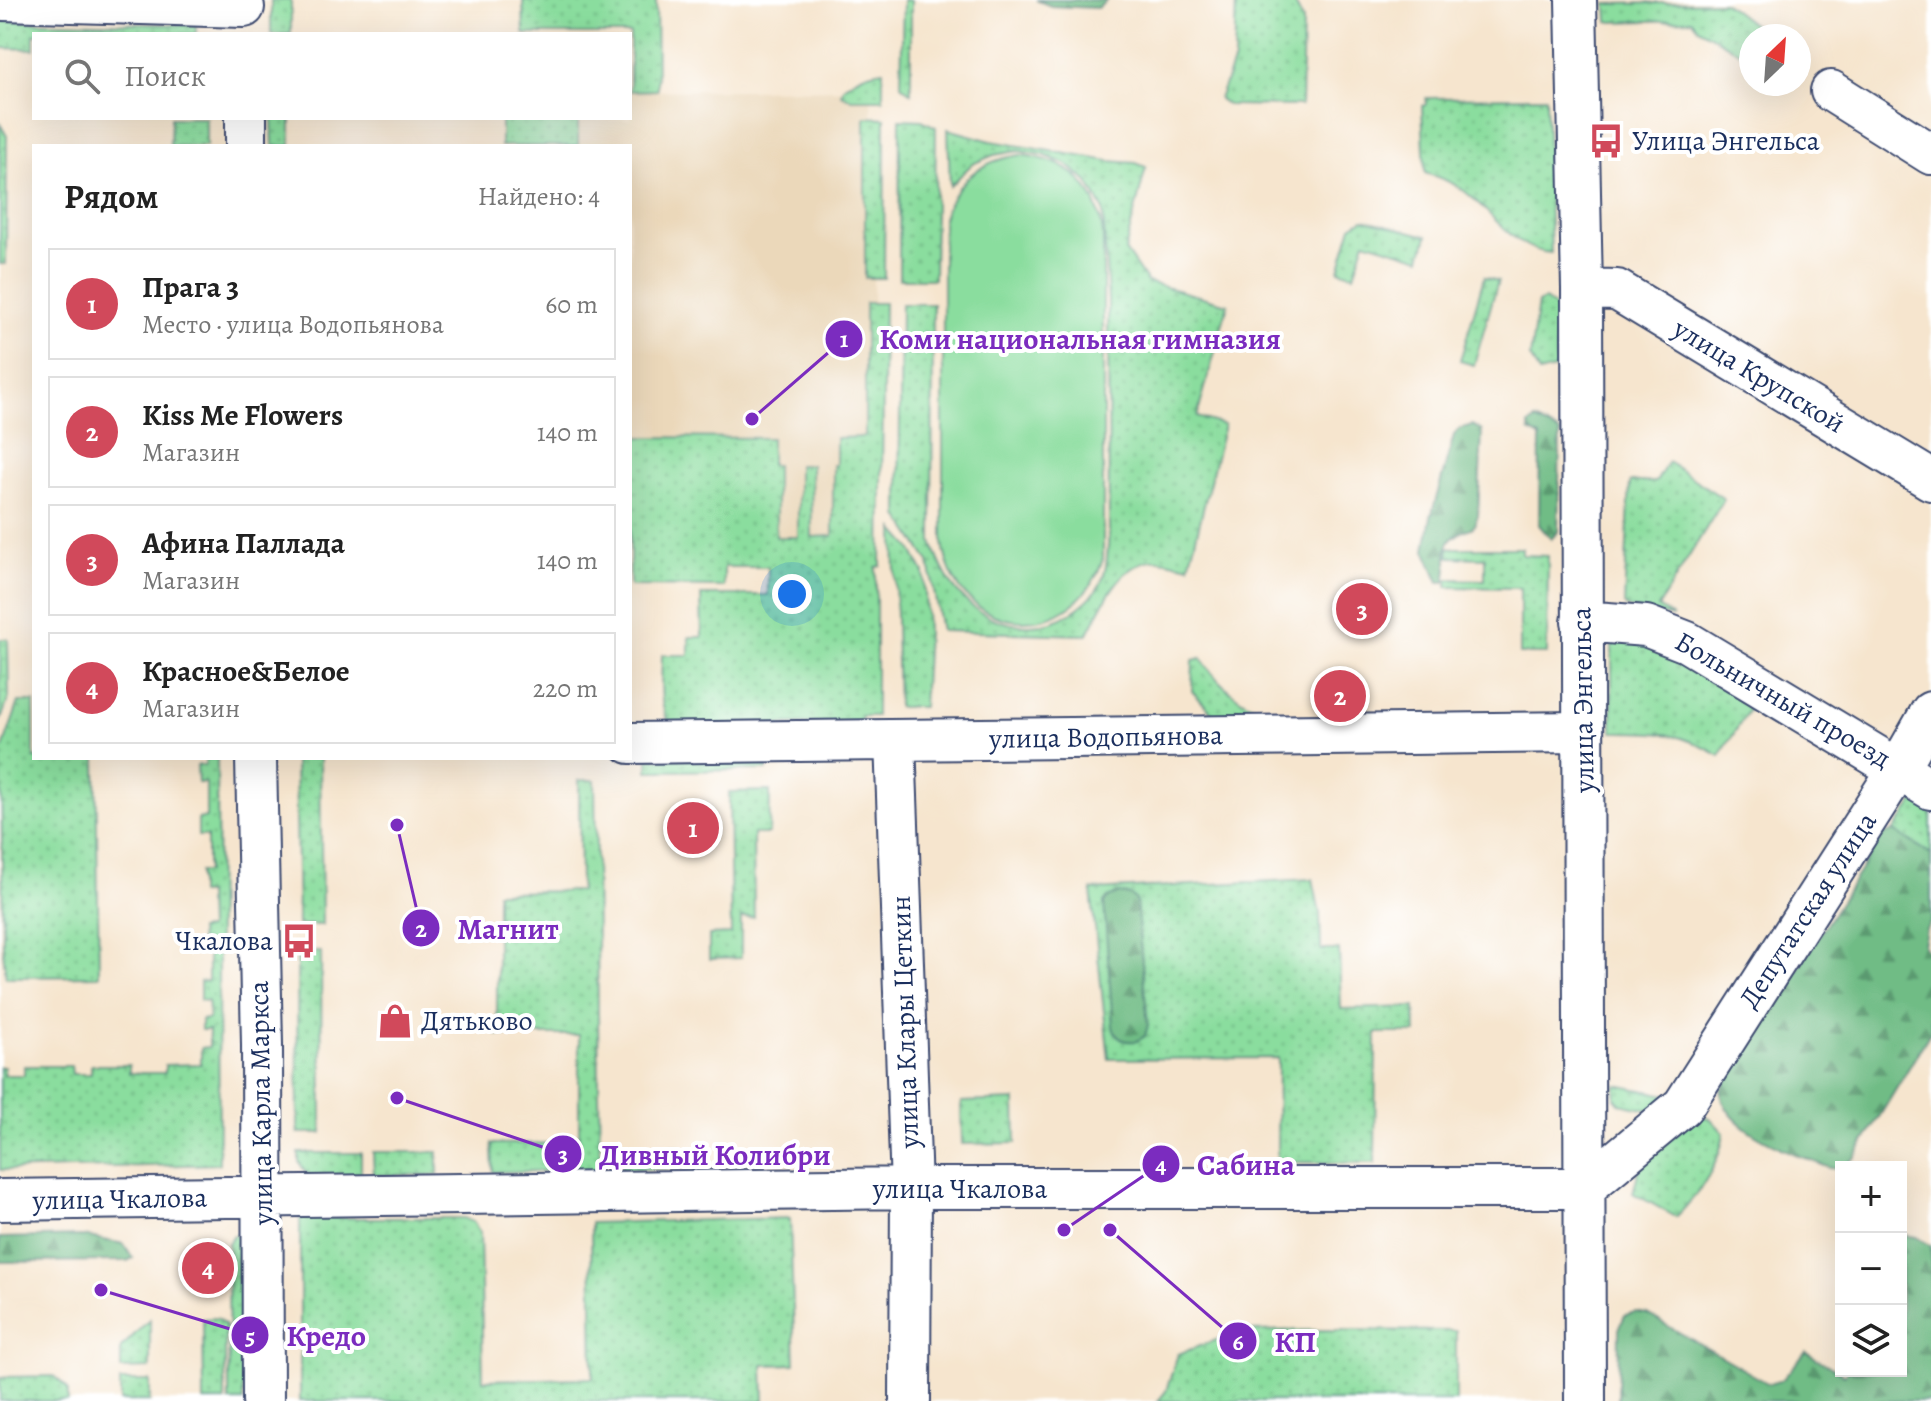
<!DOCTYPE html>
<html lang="ru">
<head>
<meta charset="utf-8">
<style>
	:root { --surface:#fff; --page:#f2f2f2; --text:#222; --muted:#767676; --line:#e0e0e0; --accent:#d1495b }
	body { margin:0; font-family:Alegreya,serif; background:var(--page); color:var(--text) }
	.controls { position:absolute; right:24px; bottom:24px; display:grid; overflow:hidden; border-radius:0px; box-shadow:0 8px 32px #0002 }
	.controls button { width:72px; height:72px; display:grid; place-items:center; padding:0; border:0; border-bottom:2px solid var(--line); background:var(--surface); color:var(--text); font:40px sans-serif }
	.compass { position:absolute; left:1739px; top:24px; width:72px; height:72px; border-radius:50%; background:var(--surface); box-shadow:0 8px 32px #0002; rotate:25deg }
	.you { position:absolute; left:792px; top:594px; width:28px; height:28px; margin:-20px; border:6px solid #fff; border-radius:50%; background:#1a73e8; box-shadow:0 0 0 12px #1a73e833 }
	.badge { display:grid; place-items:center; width:52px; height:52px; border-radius:50%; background:var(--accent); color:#fff; font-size:26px; font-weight:700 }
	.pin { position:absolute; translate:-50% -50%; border:4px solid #fff; box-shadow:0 2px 8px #0006 }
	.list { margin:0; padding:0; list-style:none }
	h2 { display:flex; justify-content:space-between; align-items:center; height:104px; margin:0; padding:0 32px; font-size:34px }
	h2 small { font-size:26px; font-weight:400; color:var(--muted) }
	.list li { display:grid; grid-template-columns:52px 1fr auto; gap:24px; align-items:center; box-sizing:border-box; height:112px; margin:0 16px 16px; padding:0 16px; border:2px solid var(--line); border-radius:0px }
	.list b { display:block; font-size:30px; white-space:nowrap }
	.list p { margin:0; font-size:26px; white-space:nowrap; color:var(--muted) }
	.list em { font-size:26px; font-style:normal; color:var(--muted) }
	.icon { flex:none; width:44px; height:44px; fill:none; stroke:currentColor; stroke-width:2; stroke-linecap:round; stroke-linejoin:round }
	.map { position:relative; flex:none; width:1931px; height:1401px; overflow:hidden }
	.search { position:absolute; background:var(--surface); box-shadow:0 8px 32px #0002; left:32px; top:32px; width:600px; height:88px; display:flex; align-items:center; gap:20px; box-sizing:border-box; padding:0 28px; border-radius:0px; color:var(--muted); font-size:30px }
	.panel { position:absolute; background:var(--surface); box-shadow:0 8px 32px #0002; left:32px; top:144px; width:600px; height:616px; border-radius:0px }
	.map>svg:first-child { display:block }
</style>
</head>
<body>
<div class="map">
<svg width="1931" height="1401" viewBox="0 0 1931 1401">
	<defs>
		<pattern id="grass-dots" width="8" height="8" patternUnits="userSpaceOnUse" patternTransform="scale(2)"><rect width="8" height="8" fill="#8add9e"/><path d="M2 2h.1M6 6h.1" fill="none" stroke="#76be8a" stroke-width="1.8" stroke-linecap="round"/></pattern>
		<pattern id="forest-firs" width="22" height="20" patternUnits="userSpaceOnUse" patternTransform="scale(2)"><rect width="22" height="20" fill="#6fbc85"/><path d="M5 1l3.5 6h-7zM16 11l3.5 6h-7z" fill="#5a9970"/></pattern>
	</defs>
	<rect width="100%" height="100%" fill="#fff"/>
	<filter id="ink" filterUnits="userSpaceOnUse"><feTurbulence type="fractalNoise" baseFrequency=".0125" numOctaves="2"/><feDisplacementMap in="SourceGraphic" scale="16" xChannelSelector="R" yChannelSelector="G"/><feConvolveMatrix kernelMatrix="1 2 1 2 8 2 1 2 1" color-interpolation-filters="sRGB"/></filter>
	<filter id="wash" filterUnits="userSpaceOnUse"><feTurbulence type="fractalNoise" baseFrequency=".006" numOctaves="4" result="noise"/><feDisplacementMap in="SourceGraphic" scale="32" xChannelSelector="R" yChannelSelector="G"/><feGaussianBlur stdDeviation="1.8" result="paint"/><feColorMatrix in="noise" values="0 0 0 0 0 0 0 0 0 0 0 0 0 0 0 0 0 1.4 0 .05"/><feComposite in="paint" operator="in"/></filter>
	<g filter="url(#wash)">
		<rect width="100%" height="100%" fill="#f6e5ce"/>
		<!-- built -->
		<path fill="#ebd8ba" d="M 871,89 L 876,546 L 630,548 L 630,146 L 579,146 L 578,118 L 630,118 L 630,91 Z"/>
		<!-- grass -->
		<path fill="url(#grass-dots)" stroke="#52867e" stroke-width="2" d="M 271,0 L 291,0 L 291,34 L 271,34 Z
			M 523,0 L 656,0 L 657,90 L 630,91 L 630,34 L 524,34 Z
			M 903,0 L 911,0 L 911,93 L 901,85 Z
			M 1236,0 L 1293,0 L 1303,20 L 1301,106 L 1227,105 L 1219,99 L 1234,60 Z
			M 1724,2 L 1768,36 L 1751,36 L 1751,59 L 1698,28 L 1692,20 L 1608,22 L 1607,4 Z
			M 0,21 L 196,25 L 196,34 L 34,34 L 34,49 L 0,48 Z
			M 883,70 L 883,99 L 851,99 L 841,94 L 843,87 C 857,77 866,72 883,70 Z
			M 1546,97 L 1551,253 C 1513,251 1490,208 1460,188 C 1450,181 1438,177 1425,173 L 1422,106 L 1426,105 L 1426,98 Z
			M 865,117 L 885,118 L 884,278 L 865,278 Z
			M 171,118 L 206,118 L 206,146 L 170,146 Z
			M 272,118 L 291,118 L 291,146 L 273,146 Z
			M 501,118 L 578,118 L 578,146 L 501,146 Z
			M 900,119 L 922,120 L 936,127 L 934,279 L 899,279 Z
			M 0,124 L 7,136 L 6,264 L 0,264 Z
			M 948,129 L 991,141 L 1109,161 L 1136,163 L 1146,167 L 1125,250 L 1147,282 L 1228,304 L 1197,417 L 1224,425 L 1189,566 C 1178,564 1162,558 1151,560 C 1117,566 1102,608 1087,635 L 941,631 L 929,562 L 899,516 L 901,304 L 933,304 L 932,541 C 946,589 977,626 1030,625 C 1045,625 1059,621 1071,613 C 1082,605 1094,596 1101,583 C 1108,568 1107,551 1109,534 L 1108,300 L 1103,209 L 1088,182 L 1066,164 L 1044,155 L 1018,151 L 994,155 L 972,164 L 950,186 Z
			M 1363,219 L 1427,236 L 1421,258 L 1365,241 L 1354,275 L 1339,270 L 1352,226 Z
			M 1484,277 L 1498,281 L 1474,365 L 1460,361 Z
			M 1545,300 L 1555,307 L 1556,364 L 1554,369 L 1539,373 L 1530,357 L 1538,303 Z
			M 865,303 L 884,303 L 881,566 L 876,567 L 876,716 L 862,716 L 860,722 L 672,728 C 657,707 662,679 662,655 L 689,655 L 689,637 L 702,637 L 701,595 L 768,595 L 768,567 L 724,567 L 724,587 L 630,586 L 630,437 L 771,438 L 771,465 L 776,465 L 776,537 L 798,537 L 798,465 L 811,465 L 812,537 L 833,536 L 833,465 L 836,465 L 836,438 L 865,437 Z
			M 1668,462 L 1724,499 L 1658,607 L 1673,617 L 1628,608 L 1624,604 L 1630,482 L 1656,482 Z
			M 894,529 L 911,548 L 924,573 L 927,632 L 923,707 L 898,707 Z
			M 1448,548 L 1522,548 L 1522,555 L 1548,556 L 1547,654 L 1520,654 L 1520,588 L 1447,587 L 1448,579 L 1485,580 L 1485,558 L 1449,557 Z
			M 0,639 L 8,639 L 9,698 L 0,722 Z
			M 1612,642 L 1651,642 L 1754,701 L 1720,756 C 1678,731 1659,732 1612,732 Z
			M 1201,658 C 1228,699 1251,706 1294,723 L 1225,727 L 1192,691 L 1193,660 Z
			M 19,702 L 34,702 L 34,758 L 96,758 L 99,976 L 6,977 L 3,952 L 1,754 Z
			M 206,758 L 217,758 L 219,1164 L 0,1170 L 0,1067 L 4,1067 L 4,1075 L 24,1075 L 24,1066 L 71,1066 L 72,1074 L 91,1074 L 91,1065 L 129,1065 L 129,1073 L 165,1073 L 165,1065 L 201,1064 L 201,1048 L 209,1047 L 209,1030 L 201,1030 L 201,1020 L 209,1019 L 208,1001 L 200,1000 L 200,982 L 208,981 L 208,945 L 200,945 L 199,930 L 208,929 L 207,894 L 199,894 L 199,872 L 207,872 L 207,836 L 198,836 L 198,819 L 206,818 L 206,783 L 198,783 L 197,765 L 205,765 Z
			M 295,758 L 320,758 L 322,925 L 298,925 Z
			M 767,758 L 767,770 L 648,771 L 648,759 Z
			M 579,780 L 595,780 L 600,1170 L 493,1172 L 492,1144 L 579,1143 L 579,1035 L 497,1035 L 497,892 L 580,891 Z
			M 770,791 L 769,834 L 753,834 L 754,917 L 741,918 L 741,958 L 709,959 L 709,935 L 731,934 L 729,792 Z
			M 1915,801 L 1931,810 L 1931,854 L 1894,831 Z
			M 1313,879 L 1320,914 L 1321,950 L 1339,950 L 1341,1009 L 1415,1007 L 1416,1033 L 1376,1033 L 1375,1163 L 1277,1162 L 1278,1058 L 1109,1059 L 1091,890 Z
			M 297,952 L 321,952 L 322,1133 L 298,1133 Z
			M 1616,1085 L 1672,1096 L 1653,1111 L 1620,1104 L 1615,1098 Z
			M 1015,1100 L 1016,1143 L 962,1144 L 961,1102 Z
			M 1696,1115 L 1710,1118 L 1724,1133 C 1719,1166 1700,1193 1676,1217 L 1633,1193 L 1639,1169 Z
			M 680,1147 L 680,1169 L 622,1169 L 621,1147 Z
			M 373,1152 L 438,1152 L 438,1175 L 374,1175 Z
			M 299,1153 L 361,1153 L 361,1176 L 308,1176 L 299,1162 Z
			M 300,1218 L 464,1218 L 473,1222 L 480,1232 L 483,1380 L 593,1378 L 591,1223 L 790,1218 L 795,1364 L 763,1365 L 764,1401 L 300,1401 Z
			M 242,1234 L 243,1401 L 229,1401 L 228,1243 L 234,1235 Z
			M 217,1318 L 225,1325 L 225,1401 L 204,1401 L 203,1319 Z
			M 150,1319 L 150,1368 L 121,1369 L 121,1348 Z
			M 1334,1330 L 1456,1331 L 1456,1401 L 1158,1401 L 1166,1391 L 1178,1354 L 1240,1331 Z
			M 54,1376 L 68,1389 L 68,1401 L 0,1401 L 0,1377 Z
			M 120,1381 L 150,1381 L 150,1401 L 120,1401 Z"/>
		<!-- forest -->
		<path fill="url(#forest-firs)" stroke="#457672" stroke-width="2" d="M 1036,0 L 1107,0 L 1098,8 L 1051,6 Z
			M 1535,420 L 1560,433 L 1558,532 L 1551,539 L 1539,525 L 1540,437 L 1529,431 L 1529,425 Z
			M 1472,425 L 1482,431 L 1478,516 L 1473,527 C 1433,543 1453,550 1445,582 L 1439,582 L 1425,550 L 1431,517 L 1454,435 L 1459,429 Z
			M 1894,831 L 1931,854 L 1931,920 L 1926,929 L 1923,945 L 1931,955 L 1931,1031 L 1855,1157 L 1841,1169 L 1830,1168 C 1798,1155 1721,1131 1721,1089 L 1883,835 Z
			M 1119,893 L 1130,895 L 1136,900 L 1148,1025 L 1145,1036 L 1137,1041 C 1125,1042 1116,1040 1113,1027 L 1104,903 L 1108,898 Z
			M 1904,1235 L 1916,1237 L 1931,1246 L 1931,1401 L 1618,1401 L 1619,1329 L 1625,1315 L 1635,1312 L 1647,1314 L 1769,1384 L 1782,1380 L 1806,1352 L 1844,1375 L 1847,1371 L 1901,1371 L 1901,1236 Z
			M 83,1236 L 124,1244 L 133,1258 L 127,1261 L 0,1262 L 0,1238 Z"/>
		<!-- garden -->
		<path fill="#8add9e" stroke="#52867e" stroke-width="2" d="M 1021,155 C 1070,160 1097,185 1103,234 L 1103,559 C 1073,650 954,638 943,542 L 943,218 C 956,180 981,160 1021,155 Z"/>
	</g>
	<g filter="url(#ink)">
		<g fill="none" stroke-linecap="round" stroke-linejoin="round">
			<!-- minor casing -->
			<g stroke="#3c4a6f" stroke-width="44">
				<path id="minor" d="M 3,0 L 244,7
					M 1576,0 L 1582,289 L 1585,1401
					M 1831,91 L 1931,154
					M 246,118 L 246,146
					M 1582,289 L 1617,290 L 1931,480
					M 1582,621 L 1646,626 L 1687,642 L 1931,789
					M 895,740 L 911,1188 L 910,1401
					M 630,743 L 1583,732
					M 256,758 L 262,1045 L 263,1401
					M 1584,1188 L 1683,1106 L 1899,768 L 1931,712
					M 0,1200 L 911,1188 L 1584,1188"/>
			</g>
			<!-- minor -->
			<use href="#minor" stroke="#fff" stroke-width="40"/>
		</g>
	</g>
	<!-- icons -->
	<defs>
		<g id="bus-bare" transform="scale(2.76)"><path d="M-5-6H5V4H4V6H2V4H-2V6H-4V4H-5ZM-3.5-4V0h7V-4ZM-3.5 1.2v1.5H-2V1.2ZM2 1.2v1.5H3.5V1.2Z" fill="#d1495b" stroke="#fff" stroke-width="2.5" paint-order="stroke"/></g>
		<g id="shop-bare" transform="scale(2.76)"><path d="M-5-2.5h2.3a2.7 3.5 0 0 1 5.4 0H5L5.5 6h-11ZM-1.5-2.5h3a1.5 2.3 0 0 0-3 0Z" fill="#d1495b" stroke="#fff" stroke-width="2.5" paint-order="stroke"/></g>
	</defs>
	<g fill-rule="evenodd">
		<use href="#bus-bare" x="1606" y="141"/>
		<use href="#bus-bare" x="299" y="941"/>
		<use href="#shop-bare" x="395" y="1021"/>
	</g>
	<g text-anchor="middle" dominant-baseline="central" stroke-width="8" stroke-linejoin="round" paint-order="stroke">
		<!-- poi labels -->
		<g font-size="28" fill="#1b2f5e" stroke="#fff" text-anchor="start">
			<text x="1632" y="141">Улица Энгельса</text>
			<text x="273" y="941" text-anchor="end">Чкалова</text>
			<text x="421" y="1021">Дятьково</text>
		</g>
		<!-- street labels -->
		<g font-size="28" fill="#1b2f5e" stroke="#fff">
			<text transform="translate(1759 376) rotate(31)">улица Крупской</text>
			<text transform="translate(1583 700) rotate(-91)">улица Энгельса</text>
			<text transform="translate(1783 700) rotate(30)">Больничный проезд</text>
			<text transform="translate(1106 737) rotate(-1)">улица Водопьянова</text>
			<text transform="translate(1808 910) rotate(-57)">Депутатская улица</text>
			<text transform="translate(905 1022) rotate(-92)">улица Клары Цеткин</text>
			<text transform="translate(261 1103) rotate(-91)">улица Карла Маркса</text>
			<text x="960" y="1189">улица Чкалова</text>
			<text transform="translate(120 1199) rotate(-1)">улица Чкалова</text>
		</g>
	</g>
	<!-- callouts -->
	<path fill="none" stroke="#7b2cbf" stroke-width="3" d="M752 419L844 339M397 825L421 928M397 1098L563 1154M1064 1230L1161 1164M101 1290L250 1335M1110 1230L1238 1341"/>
	<g fill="#7b2cbf" stroke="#fff" stroke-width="3">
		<circle cx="752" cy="419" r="8"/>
		<circle cx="397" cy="825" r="8"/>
		<circle cx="397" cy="1098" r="8"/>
		<circle cx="1064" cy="1230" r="8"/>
		<circle cx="101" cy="1290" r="8"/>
		<circle cx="1110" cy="1230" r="8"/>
		<circle cx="844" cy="339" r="20"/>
		<circle cx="421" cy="928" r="20"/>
		<circle cx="563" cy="1154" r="20"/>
		<circle cx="1161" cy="1164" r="20"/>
		<circle cx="250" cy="1335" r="20"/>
		<circle cx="1238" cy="1341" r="20"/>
	</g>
	<g font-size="24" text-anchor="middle" font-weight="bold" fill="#fff">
		<text x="844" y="347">1</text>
		<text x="421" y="937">2</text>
		<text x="563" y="1163">3</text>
		<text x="1161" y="1173">4</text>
		<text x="250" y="1344">5</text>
		<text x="1238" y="1350">6</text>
	</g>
	<g font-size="30" text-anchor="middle" font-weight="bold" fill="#7b2cbf" stroke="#fff" stroke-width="8" stroke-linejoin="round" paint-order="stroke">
		<text x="1080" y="349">Коми национальная гимназия</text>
		<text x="508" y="939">Магнит</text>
		<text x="715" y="1165">Дивный Колибри</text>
		<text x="1246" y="1175">Сабина</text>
		<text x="326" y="1346">Кредо</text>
		<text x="1295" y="1352">КП</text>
	</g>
</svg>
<div class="controls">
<button>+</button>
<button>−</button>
<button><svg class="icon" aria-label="layers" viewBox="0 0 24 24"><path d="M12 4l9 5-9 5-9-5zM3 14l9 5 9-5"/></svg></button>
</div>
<svg class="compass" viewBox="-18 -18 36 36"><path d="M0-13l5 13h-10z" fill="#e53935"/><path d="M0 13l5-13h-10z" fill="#767676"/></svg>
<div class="you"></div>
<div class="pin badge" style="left:693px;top:828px">1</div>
<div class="pin badge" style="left:1340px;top:696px">2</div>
<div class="pin badge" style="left:1362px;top:609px">3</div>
<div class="pin badge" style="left:208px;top:1268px">4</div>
<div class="search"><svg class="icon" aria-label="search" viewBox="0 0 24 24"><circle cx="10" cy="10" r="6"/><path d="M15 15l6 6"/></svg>Поиск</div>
<section class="panel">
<h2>Рядом<small>Найдено: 4</small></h2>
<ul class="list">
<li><span class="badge">1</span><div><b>Прага 3</b><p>Место · улица Водопьянова</p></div><em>60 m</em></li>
<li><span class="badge">2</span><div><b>Kiss Me Flowers</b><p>Магазин</p></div><em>140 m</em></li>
<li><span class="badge">3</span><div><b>Афина Паллада</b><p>Магазин</p></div><em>140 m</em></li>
<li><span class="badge">4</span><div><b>Красное&amp;Белое</b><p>Магазин</p></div><em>220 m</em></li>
</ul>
</section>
</div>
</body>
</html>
